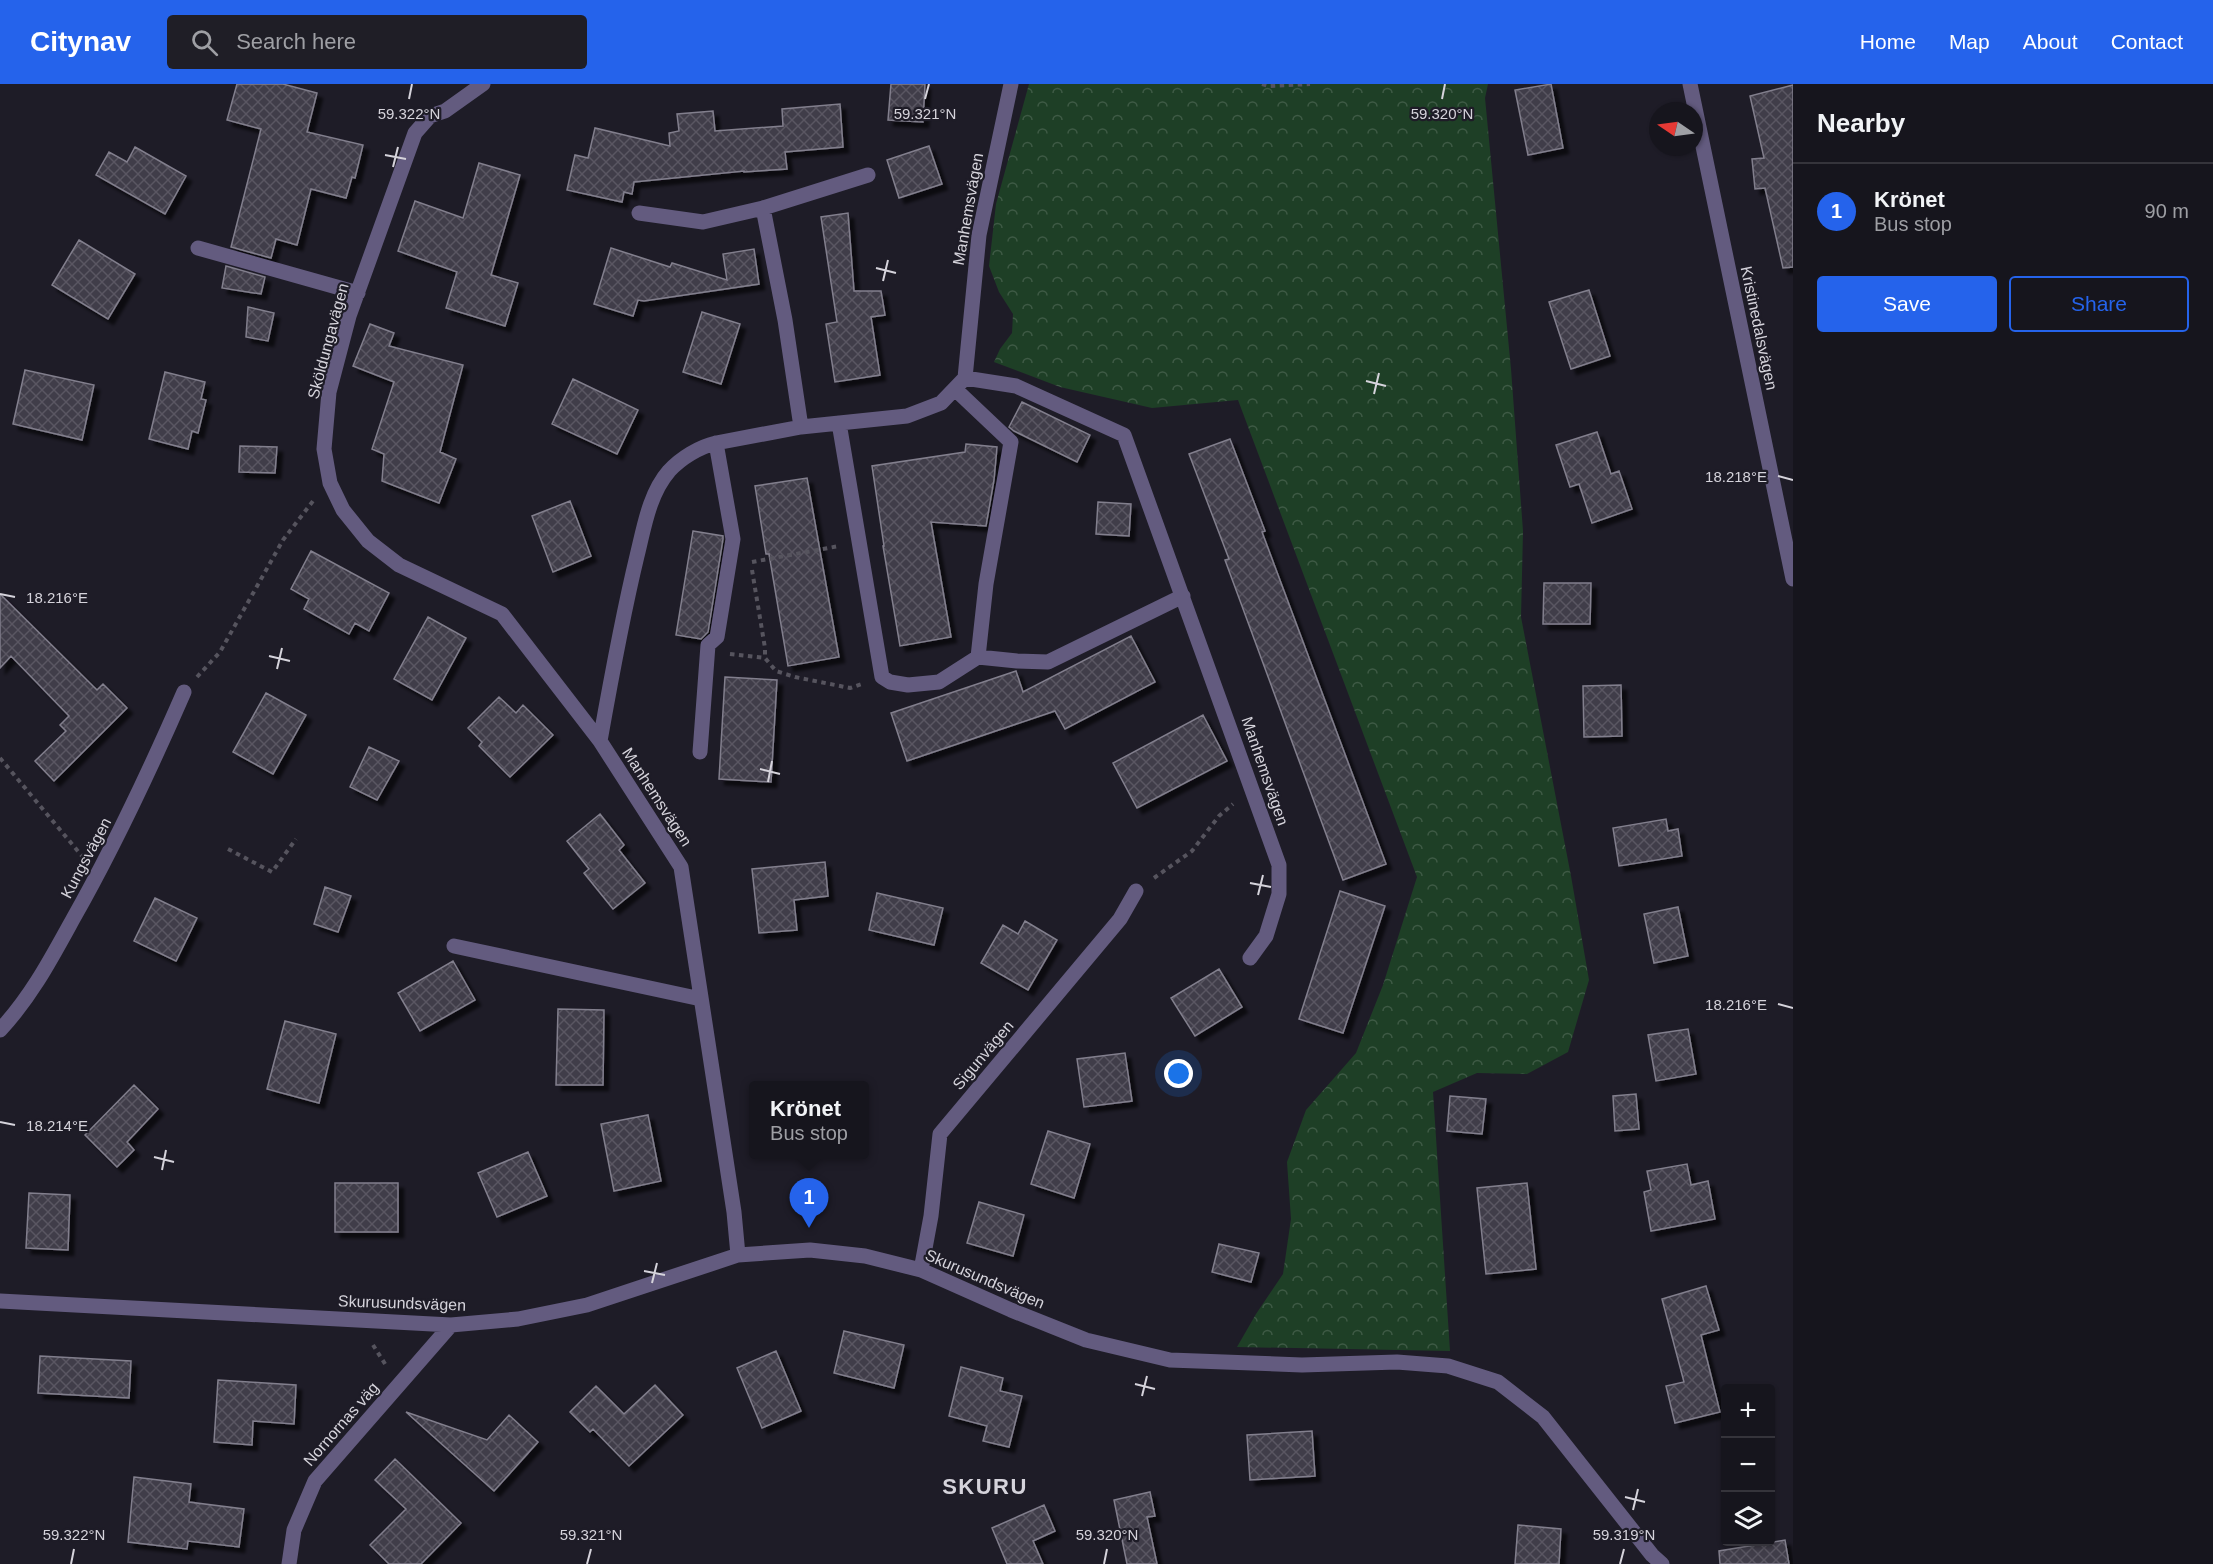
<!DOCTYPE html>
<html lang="en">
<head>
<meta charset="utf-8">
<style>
	:root { --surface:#16151d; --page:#1f1e26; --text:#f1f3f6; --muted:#9e9fa4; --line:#35343b; --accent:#2563eb }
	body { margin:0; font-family:Arial,sans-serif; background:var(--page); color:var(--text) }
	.controls { position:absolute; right:18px; bottom:18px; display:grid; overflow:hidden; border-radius:6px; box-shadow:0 2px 4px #0004 }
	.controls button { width:54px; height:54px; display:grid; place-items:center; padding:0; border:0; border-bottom:2px solid var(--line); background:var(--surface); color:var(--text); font:30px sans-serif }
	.compass { position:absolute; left:1649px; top:18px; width:54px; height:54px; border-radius:50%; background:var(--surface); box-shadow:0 2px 4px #0004; rotate:283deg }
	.you { position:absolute; left:1179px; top:990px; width:21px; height:21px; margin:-15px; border:4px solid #fff; border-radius:50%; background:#1a73e8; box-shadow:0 0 0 9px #1a73e833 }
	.badge { display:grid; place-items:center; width:39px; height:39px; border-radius:50%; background:var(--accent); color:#fff; font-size:20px; font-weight:700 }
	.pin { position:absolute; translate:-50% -50px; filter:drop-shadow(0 2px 3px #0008) }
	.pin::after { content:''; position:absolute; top:32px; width:21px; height:18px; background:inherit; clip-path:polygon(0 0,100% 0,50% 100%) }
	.popup { position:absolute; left:749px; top:997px; width:120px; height:78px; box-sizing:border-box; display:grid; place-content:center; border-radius:6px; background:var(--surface); filter:drop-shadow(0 2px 4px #0005); font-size:20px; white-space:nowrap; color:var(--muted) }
	.popup b { font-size:22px; color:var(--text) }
	.popup::after { content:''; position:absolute; left:50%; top:100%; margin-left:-12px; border:12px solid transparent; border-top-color:var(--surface) }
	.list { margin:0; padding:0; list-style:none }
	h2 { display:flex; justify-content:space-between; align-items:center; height:78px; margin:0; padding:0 24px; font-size:26px }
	h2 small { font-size:20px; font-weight:400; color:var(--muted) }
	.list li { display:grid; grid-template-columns:39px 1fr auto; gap:18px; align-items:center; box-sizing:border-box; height:96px; padding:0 24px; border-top:2px solid var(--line) }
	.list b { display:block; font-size:22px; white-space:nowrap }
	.list p { margin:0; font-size:20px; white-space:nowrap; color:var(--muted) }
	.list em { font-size:20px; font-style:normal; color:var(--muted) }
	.actions { display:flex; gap:12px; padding:18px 24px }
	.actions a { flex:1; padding:14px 0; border:2px solid var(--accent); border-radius:6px; text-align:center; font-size:21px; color:var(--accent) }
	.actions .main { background:var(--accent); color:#fff }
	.icon { flex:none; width:33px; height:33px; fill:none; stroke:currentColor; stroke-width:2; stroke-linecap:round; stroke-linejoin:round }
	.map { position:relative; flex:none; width:1793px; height:1480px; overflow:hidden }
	header { display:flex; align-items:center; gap:36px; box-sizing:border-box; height:84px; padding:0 30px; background:var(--accent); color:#fff }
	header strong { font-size:28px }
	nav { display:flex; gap:33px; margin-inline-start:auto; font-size:21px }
	.search { width:420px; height:54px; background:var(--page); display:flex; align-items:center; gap:15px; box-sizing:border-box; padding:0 21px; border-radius:6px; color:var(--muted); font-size:22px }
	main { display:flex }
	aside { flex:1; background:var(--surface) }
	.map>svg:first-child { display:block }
</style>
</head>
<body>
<header>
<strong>Citynav</strong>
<div class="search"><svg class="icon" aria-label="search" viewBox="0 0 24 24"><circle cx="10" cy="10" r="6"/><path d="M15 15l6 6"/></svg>Search here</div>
<nav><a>Home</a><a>Map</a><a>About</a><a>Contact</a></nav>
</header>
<main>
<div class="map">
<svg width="1793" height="1480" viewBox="0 0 1793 1480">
	<defs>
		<pattern id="forest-crowns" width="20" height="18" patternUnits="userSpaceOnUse" patternTransform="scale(1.5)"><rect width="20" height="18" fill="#1e3f26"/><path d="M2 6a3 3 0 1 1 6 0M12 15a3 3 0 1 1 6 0" fill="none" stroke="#3e5a45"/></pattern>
		<pattern id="building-cross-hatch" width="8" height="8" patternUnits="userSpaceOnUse" patternTransform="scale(1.5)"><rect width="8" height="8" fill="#3f3c48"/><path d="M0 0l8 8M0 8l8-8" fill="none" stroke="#5a5762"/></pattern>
		<filter id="shadow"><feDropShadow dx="5.5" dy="5.5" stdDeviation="1.5" flood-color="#0009"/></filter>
	</defs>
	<rect width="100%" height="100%" fill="#1e1c27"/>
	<!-- forest -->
	<path fill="url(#forest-crowns)" d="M 1029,0 L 1488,0 L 1485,14 L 1511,285 L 1523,447 L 1521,533 L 1571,792 L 1589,896 L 1568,968 L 1527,990 L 1477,989 L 1433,1008 L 1450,1267 L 1237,1263 L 1256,1230 L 1283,1190 L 1291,1135 L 1287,1078 L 1306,1026 L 1356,969 L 1383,901 L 1417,793 L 1238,316 L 1152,324 L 1060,303 L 994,278 L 1000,265 L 1012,249 L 1013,230 L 999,208 L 989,182 L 996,120 Z"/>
	<!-- building -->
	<path fill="url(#building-cross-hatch)" stroke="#827f8d" stroke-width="1.5" filter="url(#shadow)" d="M 237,0 L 283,0 L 317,9 L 307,48 L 363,61 L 355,94 L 352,93 L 346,114 L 311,105 L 297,161 L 276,155 L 271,174 L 231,163 L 261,45 L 227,36 Z
		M 891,0 L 925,0 L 923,38 L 888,36 Z
		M 1551,0 L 1563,64 L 1528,71 L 1515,6 Z
		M 1793,1 L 1793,183 L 1783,184 L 1765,104 L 1755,105 L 1752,75 L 1764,74 L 1750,12 Z
		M 840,20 L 843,63 L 785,68 L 787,85 L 744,88 L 744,87 L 634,98 L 632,110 L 624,108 L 622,118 L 567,106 L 575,71 L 588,74 L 595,44 L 670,62 L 669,49 L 679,47 L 677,30 L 713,27 L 715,47 L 783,42 L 782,25 Z
		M 929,62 L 942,100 L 899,114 L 887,76 Z
		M 135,63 L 186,92 L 165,130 L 96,91 L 109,68 L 127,78 Z
		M 479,79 L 520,91 L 491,191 L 518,199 L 505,242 L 446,224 L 457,188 L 398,167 L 415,117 L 463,134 Z
		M 848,129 L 854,207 L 881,207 L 885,231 L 871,233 L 880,291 L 835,298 L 826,240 L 837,238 L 821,133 Z
		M 79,156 L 135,190 L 108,235 L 52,201 Z
		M 611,164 L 670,183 L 672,179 L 727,196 L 723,170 L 754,165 L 759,200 L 644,217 L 638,216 L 633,232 L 594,220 Z
		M 226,182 L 265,193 L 261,210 L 222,204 Z
		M 1589,206 L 1610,272 L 1571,285 L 1549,218 Z
		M 248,223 L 274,229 L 268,257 L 246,253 Z
		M 702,228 L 740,240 L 721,300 L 683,288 Z
		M 370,240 L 394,249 L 389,262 L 463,281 L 440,368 L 456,375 L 439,419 L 382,397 L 384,370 L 372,365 L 394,298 L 353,282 Z
		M 25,286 L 94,301 L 82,356 L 13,340 Z
		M 165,288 L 205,298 L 201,315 L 206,316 L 198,349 L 192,347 L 188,365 L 149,355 Z
		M 573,295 L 638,326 L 617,370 L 552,340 Z
		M 1022,318 L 1090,351 L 1077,378 L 1014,347 L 1009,343 Z
		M 1597,348 L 1611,390 L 1619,387 L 1632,425 L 1592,439 L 1579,400 L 1570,403 L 1556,361 Z
		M 1230,355 L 1265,447 L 1262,448 L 1386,780 L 1343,796 L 1225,476 L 1229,475 L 1189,370 Z
		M 966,360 L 997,363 L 994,396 L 986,442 L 931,438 L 951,553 L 900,562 L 883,462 L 884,462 L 872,382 L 965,368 Z
		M 240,362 L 277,363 L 275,389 L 239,388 Z
		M 807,394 L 839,573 L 788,582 L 769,470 L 766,470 L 755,402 Z
		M 570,417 L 591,472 L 553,488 L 532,432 Z
		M 1098,418 L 1131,420 L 1129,452 L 1096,450 Z
		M 693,447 L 723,452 L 723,455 L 708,548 L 701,555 L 676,551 Z
		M 311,467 L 389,509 L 369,547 L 355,539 L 349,550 L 304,525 L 309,515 L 291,505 Z
		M 1544,499 L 1591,499 L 1590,540 L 1543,540 Z
		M 0,510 L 97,606 L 103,600 L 127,624 L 54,697 L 35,677 L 66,647 L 60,641 L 69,632 L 11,572 L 0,584 Z
		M 428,533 L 466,554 L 432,616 L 394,595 Z
		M 1131,552 L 1155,598 L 1065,645 L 1055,627 L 907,677 L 891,629 L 1016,587 L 1023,608 Z
		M 725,593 L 777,596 L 771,698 L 719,695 Z
		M 1621,601 L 1622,652 L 1584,653 L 1583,602 Z
		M 266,609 L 306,631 L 273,690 L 233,668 Z
		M 499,613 L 516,629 L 523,621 L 553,651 L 510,693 L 479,662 L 482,658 L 468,644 Z
		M 1203,631 L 1227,677 L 1137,724 L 1113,679 Z
		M 369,663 L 399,677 L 377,716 L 350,703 Z
		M 600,730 L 624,761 L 619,766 L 645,799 L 613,825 L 584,789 L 589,785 L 567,757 Z
		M 1666,735 L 1668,747 L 1678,745 L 1682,772 L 1619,782 L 1613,744 Z
		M 825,778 L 828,812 L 794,816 L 797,846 L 759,849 L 752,785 Z
		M 325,803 L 351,812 L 338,848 L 314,840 Z
		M 1340,807 L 1385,822 L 1343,949 L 1299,935 Z
		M 877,809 L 943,824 L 934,861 L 869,846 Z
		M 155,814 L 197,834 L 176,877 L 134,857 Z
		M 1678,823 L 1688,872 L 1654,879 L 1644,830 Z
		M 1025,837 L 1057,856 L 1028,906 L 981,879 L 1003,841 L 1018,850 Z
		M 453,877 L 475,916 L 420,947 L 398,909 Z
		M 1219,885 L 1242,923 L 1195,952 L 1171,914 Z
		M 558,925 L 604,926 L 603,1001 L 556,1001 Z
		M 285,937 L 336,950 L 319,1019 L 267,1005 Z
		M 1688,945 L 1696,990 L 1656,997 L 1648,951 Z
		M 1125,969 L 1132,1017 L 1084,1023 L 1077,975 Z
		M 134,1001 L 158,1025 L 127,1058 L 134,1066 L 117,1083 L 85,1051 Z
		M 1636,1010 L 1639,1045 L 1615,1047 L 1613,1012 Z
		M 1450,1012 L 1486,1015 L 1482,1050 L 1447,1047 Z
		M 648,1031 L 661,1097 L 614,1107 L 601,1040 Z
		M 1048,1047 L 1090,1060 L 1074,1114 L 1031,1100 Z
		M 528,1068 L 547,1112 L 497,1133 L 478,1089 Z
		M 1687,1080 L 1691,1101 L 1708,1097 L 1715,1135 L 1651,1147 L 1644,1108 L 1651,1106 L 1647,1087 Z
		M 335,1099 L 398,1099 L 398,1148 L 335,1148 Z
		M 1527,1099 L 1536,1185 L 1486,1190 L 1477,1104 Z
		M 29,1109 L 70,1111 L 68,1166 L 26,1164 Z
		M 979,1118 L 1024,1131 L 1013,1172 L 967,1159 Z
		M 1219,1160 L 1259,1169 L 1251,1198 L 1212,1188 Z
		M 1706,1202 L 1719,1246 L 1701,1251 L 1720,1328 L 1675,1339 L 1666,1302 L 1684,1298 L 1662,1215 Z
		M 844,1247 L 904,1261 L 894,1304 L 834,1289 Z
		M 776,1267 L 801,1327 L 762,1344 L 737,1284 Z
		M 40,1272 L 131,1277 L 129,1314 L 38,1309 Z
		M 961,1283 L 1003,1294 L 1000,1307 L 1022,1312 L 1009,1363 L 983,1357 L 987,1342 L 949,1332 Z
		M 218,1296 L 296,1301 L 294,1340 L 253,1337 L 252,1361 L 214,1358 Z
		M 655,1301 L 683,1331 L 629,1382 L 593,1345 L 590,1348 L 570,1328 L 596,1302 L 624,1330 Z
		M 406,1328 L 487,1356 L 509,1331 L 538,1358 L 494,1407 Z
		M 1312,1347 L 1315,1392 L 1250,1396 L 1247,1351 Z
		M 395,1375 L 461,1439 L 421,1480 L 389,1480 L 370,1461 L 406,1425 L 375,1396 Z
		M 134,1393 L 191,1400 L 189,1418 L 244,1425 L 239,1463 L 188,1457 L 187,1465 L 128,1458 Z
		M 1150,1408 L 1155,1432 L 1147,1433 L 1157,1480 L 1127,1480 L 1114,1416 Z
		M 1044,1421 L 1055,1447 L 1033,1457 L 1043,1480 L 1007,1480 L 992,1444 Z
		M 1518,1441 L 1561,1445 L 1559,1480 L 1515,1480 Z
		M 1785,1456 L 1789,1480 L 1720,1480 L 1719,1467 Z"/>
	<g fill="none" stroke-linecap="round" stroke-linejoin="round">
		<!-- path -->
		<path stroke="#56545e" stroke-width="4" stroke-dasharray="4.5 4.5" stroke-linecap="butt" d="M 1262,0 L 1269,2 L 1310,0
			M 752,478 L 839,462
			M 752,486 L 765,564 L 765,574
			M 730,570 L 765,574 L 776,587 L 795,593 L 850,604 L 862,600
			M 197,593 L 220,568 L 283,456 L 313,417
			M 0,674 L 82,772
			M 228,765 L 272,788 L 296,755
			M 1154,794 L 1192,767 L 1219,732 L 1233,720
			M 373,1261 L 387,1283"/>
		<!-- minor -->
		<path stroke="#635b7f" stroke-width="15" d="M 483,0 L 445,27 L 430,32 L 415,49 L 349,232 L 329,308 L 324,365 L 330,399 L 343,426 L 368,457 L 399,481 L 502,530 L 600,657
			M 1690,0 L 1793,495
			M 763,124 L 785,236 L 801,343
			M 639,129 L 703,138 L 763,124 L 868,91
			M 198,164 L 358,209
			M 965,294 L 1016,302 L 1124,351 L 1279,781 L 1279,810 L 1266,852 L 1250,874
			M 955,305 L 1011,358 L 986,500 L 978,573
			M 839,339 L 882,593 L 890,598 L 908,601 L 939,598 L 978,573 L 1017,577 L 1048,578 L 1183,512
			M 700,668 L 708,561 L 717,553 L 733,455 L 716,359
			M 454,862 L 701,915
			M 0,946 C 31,913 51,875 73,835 C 115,761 150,686 184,608
			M 738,1171 L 734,1128 L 681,783 L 600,657 C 611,595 622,534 637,472 C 644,444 649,410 669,387 C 681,374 699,363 716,359 L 801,343 L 907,332 L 941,319 L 965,294 L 979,151 L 1011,0
			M 921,1186 L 931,1132 L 940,1050 L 1120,835 L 1136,807
			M 0,1217 L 451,1241 L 518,1235 L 587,1221 L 738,1171 L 810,1166 L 865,1172 L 921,1186 L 1011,1226 L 1086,1256 L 1170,1276 L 1302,1281 L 1397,1278 L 1448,1282 L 1498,1298 L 1543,1333 L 1652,1471 L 1662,1480
			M 289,1480 L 294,1446 L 315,1397 L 451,1241"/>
	</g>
	<!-- ticks -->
	<path fill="none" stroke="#d5d3db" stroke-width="2" d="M 409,15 L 412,0M 925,15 L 929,0M 1442,15 L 1445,0M 385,71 L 406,75M 393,83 L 398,63M 876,184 L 896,189M 883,197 L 888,176M 1366,297 L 1386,302M 1374,310 L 1379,289M 1778,392 L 1793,396M 0,510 L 15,513M 269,572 L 290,577M 277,585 L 282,564M 760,685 L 780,690M 768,698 L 772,677M 1250,799 L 1271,803M 1258,811 L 1263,791M 1778,920 L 1793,924M 0,1038 L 15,1041M 154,1073 L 174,1078M 162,1086 L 166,1066M 644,1187 L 665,1191M 652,1199 L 657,1179M 1135,1300 L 1155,1305M 1142,1312 L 1147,1292M 1625,1413 L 1645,1418M 1633,1426 L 1638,1405M 71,1480 L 74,1465M 587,1480 L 591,1465M 1104,1480 L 1107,1465M 1620,1480 L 1624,1465"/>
	<g text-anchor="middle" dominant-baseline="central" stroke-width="4.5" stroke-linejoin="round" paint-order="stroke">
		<!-- street labels -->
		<g font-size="16" fill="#d5d3db" stroke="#1e1c27">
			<text transform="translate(968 125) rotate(-80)">Manhemsvägen</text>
			<text transform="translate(1759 244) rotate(78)">Kristinedalsvägen</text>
			<text transform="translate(328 257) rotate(-75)">Sköldungavägen</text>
			<text transform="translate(1265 687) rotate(71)">Manhemsvägen</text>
			<text transform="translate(657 713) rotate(57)">Manhemsvägen</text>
			<text transform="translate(86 774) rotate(-62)">Kungsvägen</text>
			<text transform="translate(983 971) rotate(-50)">Sigunvägen</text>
			<text transform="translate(985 1195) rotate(23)">Skurusundsvägen</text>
			<text transform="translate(402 1219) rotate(2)">Skurusundsvägen</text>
			<text transform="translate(341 1340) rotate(-49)">Nornornas väg</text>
		</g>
		<!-- district labels -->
		<g font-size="22" font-weight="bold" letter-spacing="1.5" fill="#d5d3db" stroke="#1e1c27">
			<text x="985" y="1402">SKURU</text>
		</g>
	</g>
	<g font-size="15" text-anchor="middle" fill="#d5d3db" stroke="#1e1c27" stroke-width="4.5" stroke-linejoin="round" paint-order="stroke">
		<text x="409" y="35">59.322°N</text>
		<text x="925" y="35">59.321°N</text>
		<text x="1442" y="35">59.320°N</text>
		<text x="1736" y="398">18.218°E</text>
		<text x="57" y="519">18.216°E</text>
		<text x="1736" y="926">18.216°E</text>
		<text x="57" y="1047">18.214°E</text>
		<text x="74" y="1456">59.322°N</text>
		<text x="591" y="1456">59.321°N</text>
		<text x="1107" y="1456">59.320°N</text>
		<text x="1624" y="1456">59.319°N</text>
	</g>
</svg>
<div class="controls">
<button>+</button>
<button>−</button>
<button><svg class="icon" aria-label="layers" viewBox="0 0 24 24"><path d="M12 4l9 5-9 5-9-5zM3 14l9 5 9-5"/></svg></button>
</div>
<svg class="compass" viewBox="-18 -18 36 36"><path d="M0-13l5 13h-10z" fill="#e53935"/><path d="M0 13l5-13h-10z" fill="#9e9fa4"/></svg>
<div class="you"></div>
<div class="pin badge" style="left:809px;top:1144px">1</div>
<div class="popup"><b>Krönet</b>Bus stop</div>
</div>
<aside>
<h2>Nearby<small></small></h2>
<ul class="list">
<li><span class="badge">1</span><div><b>Krönet</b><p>Bus stop</p></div><em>90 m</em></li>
</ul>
<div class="actions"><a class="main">Save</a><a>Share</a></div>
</aside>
</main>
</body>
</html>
